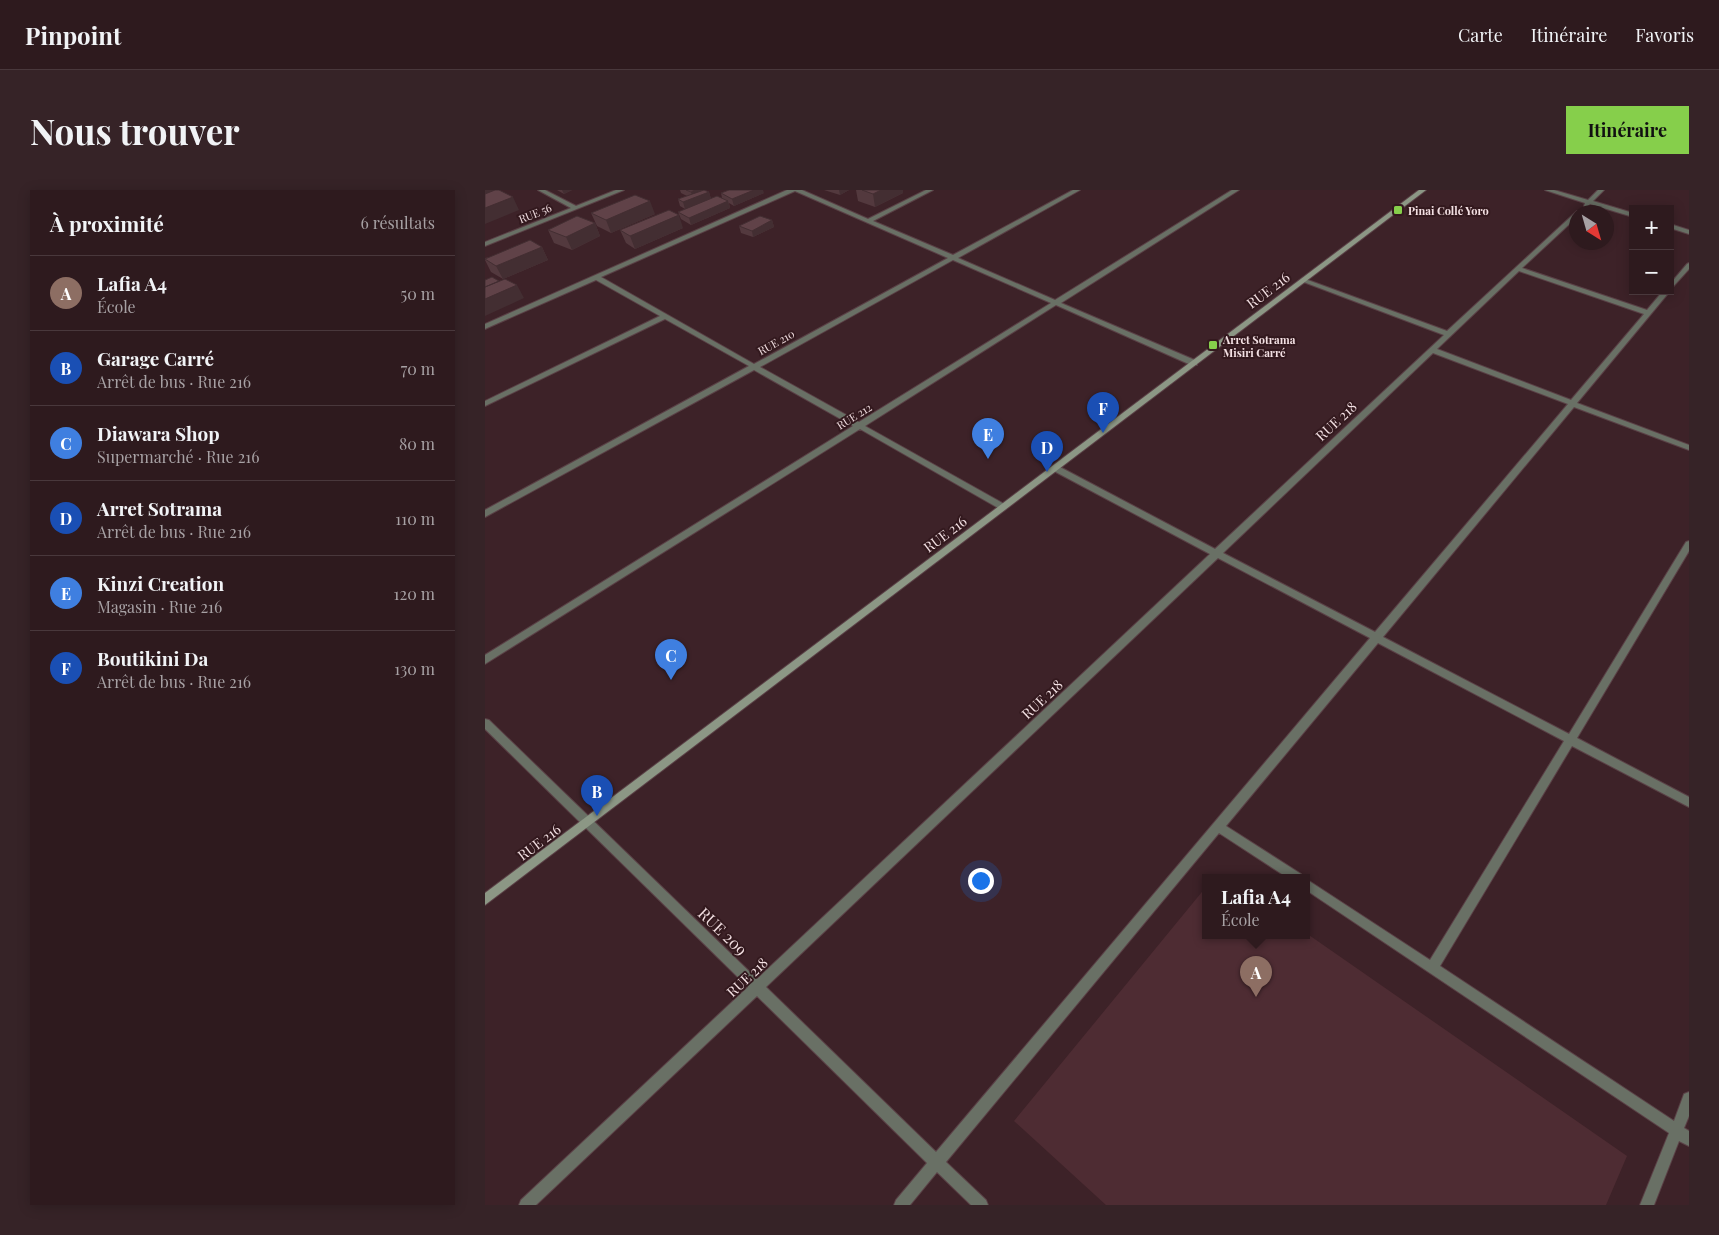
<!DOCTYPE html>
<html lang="fr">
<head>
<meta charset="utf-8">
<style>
	:root { --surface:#2e1a1e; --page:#362327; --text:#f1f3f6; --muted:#a7a1a4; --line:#49383c; --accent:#86cf4b }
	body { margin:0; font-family:"Playfair Display",serif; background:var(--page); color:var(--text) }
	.controls { position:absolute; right:15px; top:15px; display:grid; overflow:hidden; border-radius:0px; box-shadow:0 2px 12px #0003 }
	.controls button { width:45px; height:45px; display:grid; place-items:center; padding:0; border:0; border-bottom:1px solid var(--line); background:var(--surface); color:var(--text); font:25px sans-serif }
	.compass { position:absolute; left:1084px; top:15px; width:45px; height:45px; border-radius:50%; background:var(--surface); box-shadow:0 2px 12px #0003; rotate:143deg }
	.you { position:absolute; left:495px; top:690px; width:18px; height:18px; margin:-12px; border:4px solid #fff; border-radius:50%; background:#1a73e8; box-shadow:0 0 0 8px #1a73e833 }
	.badge { display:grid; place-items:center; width:32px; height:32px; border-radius:50%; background:var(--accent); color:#fff; font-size:16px; font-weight:700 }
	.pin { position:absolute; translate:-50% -41px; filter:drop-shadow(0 1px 2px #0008) }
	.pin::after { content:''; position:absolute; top:26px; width:18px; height:15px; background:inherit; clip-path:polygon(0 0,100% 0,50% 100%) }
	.popup { position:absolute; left:717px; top:684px; width:108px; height:65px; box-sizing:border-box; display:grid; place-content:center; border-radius:0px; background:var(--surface); filter:drop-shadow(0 1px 4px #0005); font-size:16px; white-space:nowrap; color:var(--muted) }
	.popup b { font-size:19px; color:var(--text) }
	.popup::after { content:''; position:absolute; left:50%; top:100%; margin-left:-10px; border:10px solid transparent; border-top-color:var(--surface) }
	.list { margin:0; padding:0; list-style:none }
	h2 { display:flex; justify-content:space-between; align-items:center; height:65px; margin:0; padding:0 20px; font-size:21px }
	h2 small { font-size:16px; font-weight:400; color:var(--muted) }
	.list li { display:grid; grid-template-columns:32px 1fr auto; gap:15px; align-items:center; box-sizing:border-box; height:75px; padding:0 20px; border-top:1px solid var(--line) }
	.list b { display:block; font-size:19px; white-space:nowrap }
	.list p { margin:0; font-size:16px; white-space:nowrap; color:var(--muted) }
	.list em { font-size:16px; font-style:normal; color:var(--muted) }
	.map { position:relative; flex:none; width:1204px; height:1015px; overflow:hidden; border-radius:0px }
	header { display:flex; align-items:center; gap:30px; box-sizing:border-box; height:70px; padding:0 25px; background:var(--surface); border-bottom:1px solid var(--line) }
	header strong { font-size:24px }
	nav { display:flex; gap:28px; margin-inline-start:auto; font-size:18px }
	.intro { display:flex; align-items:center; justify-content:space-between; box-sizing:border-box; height:120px; padding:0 30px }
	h1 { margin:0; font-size:35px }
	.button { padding:12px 22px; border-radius:0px; background:var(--accent); color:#111; font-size:18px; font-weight:700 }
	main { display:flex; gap:30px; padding:0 30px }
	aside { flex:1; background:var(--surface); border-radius:0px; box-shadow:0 2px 12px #0003 }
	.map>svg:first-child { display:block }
</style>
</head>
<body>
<header>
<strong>Pinpoint</strong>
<nav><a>Carte</a><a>Itinéraire</a><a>Favoris</a></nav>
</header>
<div class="intro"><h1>Nous trouver</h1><a class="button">Itinéraire</a></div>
<main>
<aside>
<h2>À proximité<small>6 résultats</small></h2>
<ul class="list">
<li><span class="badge" style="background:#8d6e63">A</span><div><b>Lafia A4</b><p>École</p></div><em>50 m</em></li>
<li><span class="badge" style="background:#1a4fb4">B</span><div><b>Garage Carré</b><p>Arrêt de bus · Rue 216</p></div><em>70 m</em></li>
<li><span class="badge" style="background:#3f7fe0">C</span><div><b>Diawara Shop</b><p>Supermarché · Rue 216</p></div><em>80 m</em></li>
<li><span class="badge" style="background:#1a4fb4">D</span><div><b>Arret Sotrama</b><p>Arrêt de bus · Rue 216</p></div><em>110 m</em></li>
<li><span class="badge" style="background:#3f7fe0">E</span><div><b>Kinzi Creation</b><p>Magasin · Rue 216</p></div><em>120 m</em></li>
<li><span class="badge" style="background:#1a4fb4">F</span><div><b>Boutikini Da</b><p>Arrêt de bus · Rue 216</p></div><em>130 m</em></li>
</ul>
</aside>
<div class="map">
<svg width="1204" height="1015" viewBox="0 0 1204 1015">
	<rect width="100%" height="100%" fill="#3d2228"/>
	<!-- built -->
	<path fill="#4e2c33" d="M 721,697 L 721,746 L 821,746 L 821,743 L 1142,966 L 1121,1015 L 621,1015 L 529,931 Z"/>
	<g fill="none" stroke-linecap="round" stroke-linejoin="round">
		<!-- street casing -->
		<g stroke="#5a4046" stroke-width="2">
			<path id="street" d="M 53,0 L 60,0 L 91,16 L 131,0 L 139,0 L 0,56 L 0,52 L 86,18 Z
				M 302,0 L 317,0 L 383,29 L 441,0 L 448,0 L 388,31 L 468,65 L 588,0 L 595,0 L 473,68 L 570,110 L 747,0 L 754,0 L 576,113 L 712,171 L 712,175 L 706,175 L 571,115 L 380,236 L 521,315 L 521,319 L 515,319 L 375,239 L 0,474 L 0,465 L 368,236 L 269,180 L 0,327 L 0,320 L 264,176 L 180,129 L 0,216 L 0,211 L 175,126 L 111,90 L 2,138 L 0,139 L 0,134 ZM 310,1 L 463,68 L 269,174 L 116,87 ZM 468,70 L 566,113 L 374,232 L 275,177 Z
				M 1060,0 L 1069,0 L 1103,10 L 1113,0 L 1119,0 L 1108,11 L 1148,23 L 1148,27 L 1105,14 L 1103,16 L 1099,16 L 1100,13 Z
				M 1092,21 L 1095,22 L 1092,22 L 1092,27 L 1037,78 L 1162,120 L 1178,101 L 1185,101 L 1092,213 L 1204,255 L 1204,260 L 1089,217 L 898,447 L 1084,544 L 1201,352 L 1204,351 L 1204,361 L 1092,548 L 1204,607 L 1204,617 L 1087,556 L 955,776 L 1189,931 L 1199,904 L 1204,902 L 1204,926 L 1199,938 L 1204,941 L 1204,956 L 1194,951 L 1169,1015 L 1155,1015 L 1184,943 L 821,700 L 821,689 L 945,770 L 1079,551 L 893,453 L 741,636 L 816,684 L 818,688 L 803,688 L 734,643 L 461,972 L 501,1010 L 503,1015 L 486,1015 L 452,982 L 425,1015 L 409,1015 L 411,1010 L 442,973 L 272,806 L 51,1015 L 34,1015 L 36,1010 L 263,797 L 0,539 L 0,529 L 4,530 L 272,789 L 725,364 L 567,280 L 567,276 L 573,276 L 730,359 L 959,145 L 816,91 L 816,89 L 820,89 L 962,141 ZM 1034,81 L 1159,124 L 1086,210 L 952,159 ZM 948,163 L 1083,214 L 890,442 L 738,363 ZM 733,368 L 885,448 L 451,962 L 281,797 Z
				M 1185,34 L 1204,40 L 1204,44 L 1185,38 Z
				M 1204,73 L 1204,79 L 1185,100 L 1185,94 L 1202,74 Z"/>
		</g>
		<!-- secondary casing -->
		<g stroke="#5a4046" stroke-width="2">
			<path id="secondary" d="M 934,0 L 941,0 L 0,715 L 0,703 Z"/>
		</g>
		<!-- street -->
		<use href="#street" fill="#697065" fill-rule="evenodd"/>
		<!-- secondary -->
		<use href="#secondary" fill="#8c9785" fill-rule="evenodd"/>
	</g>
	<!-- wall -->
	<path fill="#53393e" d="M 72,0 L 87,0 L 79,4 Z
		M 195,0 L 217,0 L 224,2 L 226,9 L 237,8 L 236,3 L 279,3 L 249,16 L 244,13 L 245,18 L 206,35 L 196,29 L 193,22 L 221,11 L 200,19 L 195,16 L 193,9 L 202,6 L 196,3 Z
		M 339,0 L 364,0 L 355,5 Z
		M 371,0 L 418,0 L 418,3 L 390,17 L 373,11 Z
		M 106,23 L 170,24 L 126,43 L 112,36 Z
		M 287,30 L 289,37 L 268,47 L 256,43 L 254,36 Z
		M 110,33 L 115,46 L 87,60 L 69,53 L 63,40 Z
		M 198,38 L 150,59 L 141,53 L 135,40 Z
		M 57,57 L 63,70 L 18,89 L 6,82 L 0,70 L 0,68 Z"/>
	<!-- shaded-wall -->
	<path fill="#432e32" d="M 0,0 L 9,0 L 0,6 Z
		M 77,0 L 87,0 L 79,4 Z
		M 210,0 L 217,0 L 218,4 L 208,8 L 206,2 Z
		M 269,0 L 278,0 L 279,3 L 249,16 L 247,9 Z
		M 354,0 L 364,0 L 355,5 Z
		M 396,0 L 418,0 L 418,3 L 390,17 L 388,4 Z
		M 224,2 L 226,9 L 200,19 L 198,12 Z
		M 28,7 L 34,20 L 0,34 L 0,18 Z
		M 165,11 L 170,24 L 126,43 L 121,30 Z
		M 243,11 L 245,18 L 206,35 L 204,28 Z
		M 194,25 L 198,38 L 150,59 L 145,46 Z
		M 287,30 L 289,37 L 268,47 L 267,41 Z
		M 110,33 L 115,46 L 87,60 L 81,47 Z
		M 57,57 L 63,70 L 18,89 L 11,76 Z
		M 32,95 L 39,108 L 0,126 L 0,109 Z"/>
	<!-- building -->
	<path fill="#604248" stroke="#432e32" d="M 10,0 L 14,0 L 28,7 L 0,18 L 0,4 Z
		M 201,0 L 210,0 L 206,2 Z
		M 219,0 L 224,2 L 198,12 L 193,9 Z
		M 244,0 L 269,0 L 247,9 L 236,3 Z
		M 377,0 L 396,0 L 388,4 Z
		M 150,5 L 165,11 L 121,30 L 106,23 Z
		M 232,6 L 243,11 L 204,28 L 193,22 Z
		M 184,20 L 194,25 L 145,46 L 135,40 Z
		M 92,26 L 110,33 L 81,47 L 63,40 Z
		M 275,26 L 287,30 L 267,41 L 254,36 Z
		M 45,50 L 57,57 L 11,76 L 0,69 Z
		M 7,87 L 14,91 L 0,97 L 0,90 Z
		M 20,89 L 32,95 L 0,109 L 0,97 Z"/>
	<!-- markers -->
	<g fill="#86cf4b" stroke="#33191e" stroke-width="2">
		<rect x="908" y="15" width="10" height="10" rx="2.5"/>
		<rect x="723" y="150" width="10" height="10" rx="2.5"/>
	</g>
	<g text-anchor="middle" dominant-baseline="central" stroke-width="4" stroke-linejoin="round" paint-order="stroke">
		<!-- far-poi labels -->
		<g font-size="11" font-weight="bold" fill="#f3e0e3" stroke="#33191e" text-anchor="start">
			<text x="923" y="20">Pinai Collé Yoro</text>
			<text x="738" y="149">Arret Sotrama<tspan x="738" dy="13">Misiri Carré</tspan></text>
		</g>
		<!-- far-street labels -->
		<g font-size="11" fill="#f3e0e3" stroke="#33191e">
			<text transform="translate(50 23) rotate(-22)">RUE 56</text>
			<text transform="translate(291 152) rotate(-29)">RUE 210</text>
			<text transform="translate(369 226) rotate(-32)">RUE 212</text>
		</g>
		<!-- street labels -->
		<g font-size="14" fill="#f3e0e3" stroke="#33191e">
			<text transform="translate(783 100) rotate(-37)">RUE 216</text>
			<text transform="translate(851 231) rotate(-43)">RUE 218</text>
			<text transform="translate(460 344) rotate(-37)">RUE 216</text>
			<text transform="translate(557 509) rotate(-43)">RUE 218</text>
			<text transform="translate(54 652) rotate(-37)">RUE 216</text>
			<text transform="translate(262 787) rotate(-43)">RUE 218</text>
		</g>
		<!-- near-street labels -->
		<g font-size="16" fill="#f3e0e3" stroke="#33191e">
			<text transform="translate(238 741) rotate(44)">RUE 209</text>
		</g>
	</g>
</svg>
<div class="controls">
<button>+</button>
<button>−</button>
</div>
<svg class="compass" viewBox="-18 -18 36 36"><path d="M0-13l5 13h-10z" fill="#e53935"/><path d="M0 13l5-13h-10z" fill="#a7a1a4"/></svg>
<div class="you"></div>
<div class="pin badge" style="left:771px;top:807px;background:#8d6e63">A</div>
<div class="popup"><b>Lafia A4</b>École</div>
<div class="pin badge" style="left:112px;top:626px;background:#1a4fb4">B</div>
<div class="pin badge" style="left:186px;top:490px;background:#3f7fe0">C</div>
<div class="pin badge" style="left:562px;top:282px;background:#1a4fb4">D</div>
<div class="pin badge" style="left:503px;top:269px;background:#3f7fe0">E</div>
<div class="pin badge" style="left:618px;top:243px;background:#1a4fb4">F</div>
</div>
</main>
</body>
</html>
